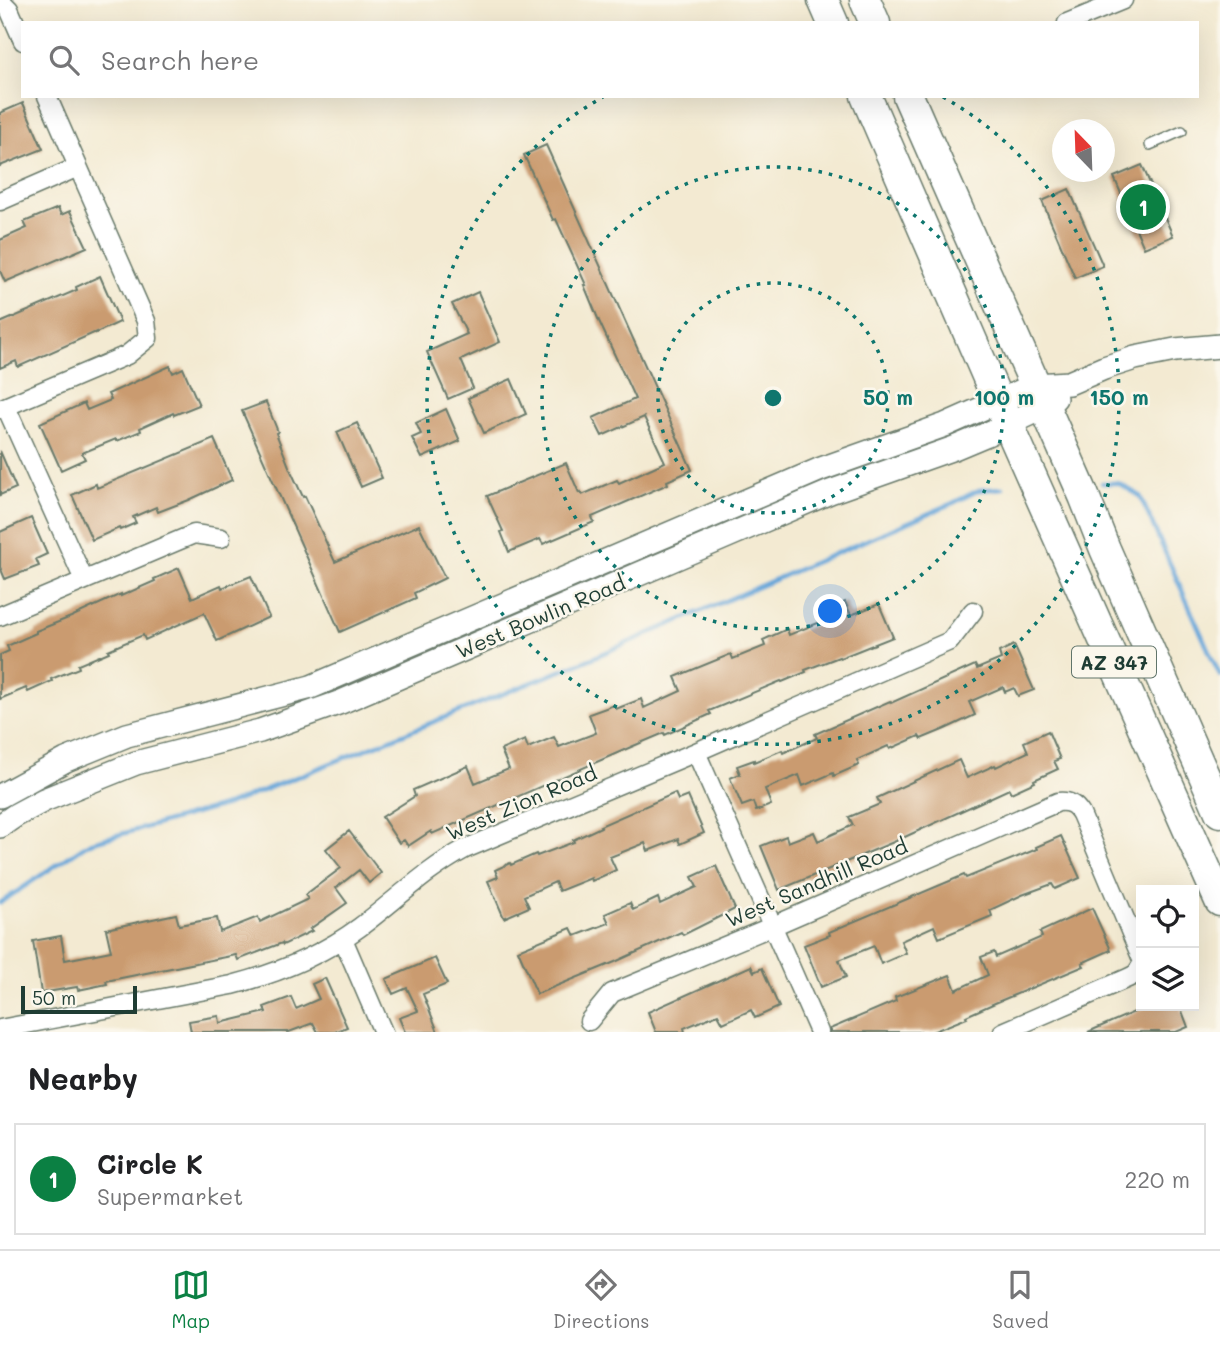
<!DOCTYPE html>
<html lang="en">
<head>
<meta charset="utf-8">
<style>
	:root { --surface:#fff; --page:#f6f6f6; --text:#202124; --muted:#757577; --line:#e0e0e0; --accent:#0b8043 }
	body { margin:0; font-family:Mali,sans-serif; background:var(--page); color:var(--text) }
	.controls { position:absolute; right:21px; bottom:21px; display:grid; overflow:hidden; border-radius:0px; box-shadow:0 7px 28px #0002 }
	.controls button { width:63px; height:63px; display:grid; place-items:center; padding:0; border:0; border-bottom:2px solid var(--line); background:var(--surface); color:var(--text); font:35px sans-serif }
	.compass { position:absolute; left:1052px; top:119px; width:63px; height:63px; border-radius:50%; background:var(--surface); box-shadow:0 7px 28px #0002; rotate:337deg }
	.scale { position:absolute; left:21px; bottom:18px; width:116px; box-sizing:border-box; padding-left:7px; border:4px solid #1f3d34; border-top:0; font-size:19px; line-height:24px; white-space:nowrap; color:#1f3d34; -webkit-text-stroke:5px #fbf7ec; paint-order:stroke }
	.you { position:absolute; left:831px; top:612px; width:24px; height:24px; margin:-18px; border:5px solid #fff; border-radius:50%; background:#1a73e8; box-shadow:0 0 0 10px #1a73e833 }
	.badge { display:grid; place-items:center; width:46px; height:46px; border-radius:50%; background:var(--accent); color:#fff; font-size:23px; font-weight:700 }
	.pin { position:absolute; translate:-50% -50%; border:4px solid #fff; box-shadow:0 2px 7px #0006 }
	.list { margin:0; padding:0; list-style:none }
	h2 { display:flex; justify-content:space-between; align-items:center; height:91px; margin:0; padding:0 28px; font-size:30px }
	h2 small { font-size:23px; font-weight:400; color:var(--muted) }
	.list li { display:grid; grid-template-columns:46px 1fr auto; gap:21px; align-items:center; box-sizing:border-box; height:112px; margin:0 14px 14px; padding:0 14px; border:2px solid var(--line); border-radius:0px }
	.list b { display:block; font-size:26px; white-space:nowrap }
	.list p { margin:0; font-size:23px; white-space:nowrap; color:var(--muted) }
	.list em { font-size:23px; font-style:normal; color:var(--muted) }
	.icon { flex:none; width:38px; height:38px; fill:none; stroke:currentColor; stroke-width:2; stroke-linecap:round; stroke-linejoin:round }
	.map { position:relative; flex:none; width:1220px; height:1032px; overflow:hidden }
	.search { position:absolute; background:var(--surface); box-shadow:0 7px 28px #0002; left:21px; right:21px; top:21px; height:77px; display:flex; align-items:center; gap:18px; box-sizing:border-box; padding:0 24px; border-radius:0px; color:var(--muted); font-size:26px }
	.sheet { height:217px; background:var(--surface) }
	nav { display:flex; justify-content:space-around; align-items:center; box-sizing:border-box; height:98px; border-top:2px solid var(--line); background:var(--surface); font-size:19px; color:var(--muted) }
	nav a { display:grid; justify-items:center; gap:4px }
	nav .on { color:var(--accent) }
	.map>svg:first-child { display:block }
</style>
</head>
<body>
<div class="map">
<svg width="1220" height="1032" viewBox="0 0 1220 1032">
	<rect width="100%" height="100%" fill="#fbf7ec"/>
	<filter id="ink" filterUnits="userSpaceOnUse"><feTurbulence type="fractalNoise" baseFrequency=".0143" numOctaves="2"/><feDisplacementMap in="SourceGraphic" scale="14" xChannelSelector="R" yChannelSelector="G"/><feConvolveMatrix kernelMatrix="1 2 1 2 8 2 1 2 1" color-interpolation-filters="sRGB"/></filter>
	<filter id="wash" filterUnits="userSpaceOnUse"><feTurbulence type="fractalNoise" baseFrequency=".00686" numOctaves="4" result="noise"/><feDisplacementMap in="SourceGraphic" scale="28" xChannelSelector="R" yChannelSelector="G"/><feGaussianBlur stdDeviation="1.57" result="paint"/><feColorMatrix in="noise" values="0 0 0 0 0 0 0 0 0 0 0 0 0 0 0 0 0 1.4 0 .05"/><feComposite in="paint" operator="in"/></filter>
	<g filter="url(#wash)">
		<rect width="100%" height="100%" fill="#f3ead2"/>
		<g fill="none" stroke-linecap="round" stroke-linejoin="round">
			<!-- stream -->
			<path stroke="#66a6d9" stroke-width="4.5" d="M 1102,483 L 1118,483 L 1140,496 L 1220,676
				M 0,903 L 89,843 L 227,805 L 590,659 L 953,503 L 979,490 L 1003,488"/>
		</g>
		<g id="blocks">
			<!-- building -->
			<path fill="#ca9b70" d="M 23,103 L 43,149 L 0,166 L 0,113 Z
				M 546,145 L 692,470 L 667,481 L 668,484 L 592,517 L 594,522 L 543,544 L 540,539 L 509,552 L 501,532 L 503,531 L 487,496 L 566,463 L 579,493 L 581,492 L 582,495 L 617,480 L 619,483 L 665,462 L 644,417 L 602,436 L 593,418 L 635,399 L 599,321 L 584,285 L 586,285 L 556,219 L 553,220 L 524,155 Z
				M 1142,165 L 1173,236 L 1144,248 L 1114,177 Z
				M 1069,189 L 1103,266 L 1075,278 L 1042,201 Z
				M 58,208 L 61,215 L 70,211 L 87,247 L 5,282 L 0,271 L 0,240 L 27,228 L 24,222 Z
				M 100,276 L 120,322 L 96,333 L 96,332 L 18,367 L 16,361 L 0,368 L 0,323 L 77,290 L 76,287 Z
				M 478,292 L 500,342 L 461,360 L 473,388 L 448,399 L 427,352 L 467,334 L 452,304 Z
				M 170,366 L 173,373 L 183,368 L 199,405 L 174,415 L 173,413 L 140,428 L 141,431 L 117,441 L 116,439 L 82,453 L 85,459 L 61,470 L 40,423 L 84,403 L 87,410 L 111,400 L 108,394 Z
				M 511,379 L 526,414 L 484,433 L 468,398 Z
				M 266,402 L 278,432 L 276,433 L 290,469 L 303,497 L 305,496 L 335,562 L 419,525 L 445,578 L 414,593 L 416,598 L 340,632 L 242,411 Z
				M 446,409 L 460,441 L 422,458 L 412,438 L 421,434 L 416,423 Z
				M 357,423 L 382,478 L 361,487 L 337,432 Z
				M 214,439 L 232,480 L 189,500 L 158,512 L 156,507 L 133,517 L 136,523 L 120,530 L 119,528 L 92,540 L 72,495 L 96,484 L 97,488 Z
				M 0,451 L 16,488 L 0,495 Z
				M 31,518 L 47,554 L 36,559 L 39,566 L 5,579 L 0,567 L 0,532 Z
				M 179,568 L 192,598 L 221,585 L 222,588 L 251,576 L 269,617 L 217,641 L 204,613 L 145,640 L 143,635 L 108,650 L 109,652 L 78,665 L 79,668 L 51,679 L 52,681 L 28,692 L 26,688 L 0,699 L 0,655 L 9,651 L 7,646 L 36,633 L 36,631 L 71,617 L 121,594 L 121,596 L 155,581 L 154,579 Z
				M 845,602 L 851,615 L 879,604 L 893,637 L 840,658 L 839,657 L 805,670 L 806,672 L 782,682 L 781,681 L 709,711 L 711,714 L 665,735 L 664,733 L 631,747 L 432,834 L 431,831 L 408,846 L 404,840 L 399,843 L 382,817 L 415,796 L 413,790 L 468,766 L 475,783 L 509,769 L 501,750 L 525,740 L 528,748 L 554,737 L 559,747 L 596,733 L 589,714 L 614,705 L 616,709 L 641,699 L 644,708 L 681,691 L 675,677 L 731,654 L 733,659 L 765,646 L 763,640 L 787,629 L 789,635 L 823,621 L 820,613 Z
				M 1014,645 L 1034,690 L 1018,696 L 1014,688 L 1005,692 L 1003,687 L 969,702 L 975,715 L 945,729 L 921,739 L 919,736 L 890,749 L 888,746 L 857,760 L 859,765 L 834,776 L 833,773 L 803,786 L 799,775 L 765,789 L 771,805 L 756,811 L 753,802 L 742,806 L 730,778 L 740,774 L 737,766 L 754,760 L 754,762 L 782,750 L 783,753 L 817,738 L 815,734 L 890,701 L 891,703 L 975,665 L 977,669 L 1001,659 L 999,652 Z
				M 1048,731 L 1060,759 L 1054,761 L 1058,769 L 1034,780 L 1035,782 L 1011,793 L 1009,789 L 896,841 L 779,890 L 761,846 L 786,836 L 788,842 L 814,832 L 818,841 L 853,825 L 849,817 L 880,804 L 877,798 L 959,760 L 967,778 L 995,765 L 996,767 L 1028,752 L 1024,742 Z
				M 675,793 L 678,800 L 688,796 L 704,833 L 680,844 L 678,839 L 648,851 L 645,843 L 610,857 L 616,870 L 592,881 L 591,878 L 559,891 L 555,882 L 524,896 L 529,907 L 504,918 L 488,881 L 498,877 L 495,870 L 510,863 L 511,865 L 536,854 L 537,856 L 574,842 L 573,840 L 601,827 L 600,826 Z
				M 349,831 L 381,873 L 369,883 L 359,870 L 336,888 L 347,903 L 310,929 L 312,931 L 283,945 L 282,943 L 238,960 L 236,955 L 106,981 L 107,984 L 78,990 L 77,987 L 41,993 L 33,941 L 61,936 L 65,960 L 111,951 L 106,929 L 176,914 L 179,925 L 217,918 L 220,932 L 258,917 L 260,922 L 308,899 L 305,895 L 341,868 L 326,849 Z
				M 1061,836 L 1080,878 L 1055,889 L 1052,884 L 1022,895 L 990,910 L 992,916 L 939,938 L 934,926 L 901,941 L 906,953 L 881,964 L 874,946 L 839,960 L 846,977 L 821,987 L 804,945 L 830,935 L 829,932 L 964,875 L 966,878 L 1037,849 L 1036,847 Z
				M 716,866 L 735,909 L 683,935 L 681,932 L 615,962 L 537,994 L 518,950 L 571,928 L 575,936 L 609,923 L 605,914 L 630,903 L 633,910 L 658,898 L 660,904 L 697,887 L 692,877 Z
				M 1092,908 L 1111,950 L 1082,963 L 1084,966 L 995,1003 L 966,1016 L 967,1018 L 932,1032 L 830,1032 L 830,1029 L 896,1001 L 895,997 L 950,975 L 956,990 L 988,975 L 981,957 L 994,952 L 996,957 L 1042,937 L 1040,932 Z
				M 435,958 L 447,984 L 423,994 L 438,1032 L 405,1032 L 399,1018 L 418,1011 L 407,988 L 393,994 L 386,979 Z
				M 751,966 L 754,972 L 762,968 L 779,1007 L 755,1018 L 751,1010 L 723,1023 L 718,1014 L 684,1028 L 685,1032 L 656,1032 L 648,1012 Z
				M 325,978 L 347,1027 L 335,1032 L 318,1032 L 313,1023 L 289,1032 L 191,1032 L 189,1021 L 219,1016 L 220,1023 L 266,1012 L 264,1007 L 291,997 L 296,1009 L 319,999 L 312,984 Z
				M 1148,1006 L 1180,1006 L 1188,1027 L 1176,1032 L 1088,1032 Z"/>
		</g>
	</g>
	<g filter="url(#ink)">
		<use href="#blocks" fill-opacity="0" stroke="#697a6b" stroke-width="2"/>
		<g fill="none" stroke-linecap="round" stroke-linejoin="round">
			<!-- service casing -->
			<g stroke="#697a6b" stroke-width="12">
				<path id="service" d="M 1150,145 L 1182,131"/>
			</g>
			<!-- minor casing -->
			<g stroke="#697a6b" stroke-width="21">
				<path id="minor" d="M 0,0 L 9,9 L 23,41
					M 1067,23 L 1123,0
					M 0,201 L 78,167
					M 6,407 L 84,580
					M 0,409 L 127,355 L 148,338 L 146,321 L 47,96
					M 0,616 L 194,534 L 221,538
					M 696,752 L 819,1032
					M 343,939 L 383,1032
					M 589,1021 L 612,993 L 773,926 L 1058,802 C 1069,801 1075,804 1081,814 L 1141,957
					M 0,1029 L 232,985 C 279,973 322,955 360,927 C 396,900 426,870 465,849 L 696,752 L 950,641 L 973,611
					M 1003,1032 L 1128,978 L 1136,974 L 1141,966"/>
			</g>
			<!-- tertiary casing -->
			<g stroke="#697a6b" stroke-width="26">
				<path id="tertiary" d="M 0,796 L 66,760 L 127,735 L 311,687 L 821,469 L 945,425 L 1035,385 L 1069,383 L 1104,368 L 1135,358 L 1175,350 L 1220,346
					M 0,826 L 16,815 L 44,800 L 136,763 L 260,731 L 341,702 L 830,492 L 954,448 L 985,435 L 1045,407 L 1055,398"/>
			</g>
			<!-- trunk casing -->
			<g stroke="#697a6b" stroke-width="33">
				<path id="trunk" d="M 823,0 L 833,23
					M 865,0 L 875,23
					M 866,96 L 998,401 L 1220,901
					M 908,96 L 1084,496 L 1105,549 L 1220,812"/>
			</g>
			<!-- service -->
			<use href="#service" stroke="#fff" stroke-width="9"/>
			<!-- minor -->
			<use href="#minor" stroke="#fff" stroke-width="18"/>
			<!-- tertiary -->
			<use href="#tertiary" stroke="#fff" stroke-width="23"/>
			<!-- trunk -->
			<use href="#trunk" stroke="#fff" stroke-width="30"/>
		</g>
	</g>
	<!-- distance rings -->
	<g fill="none" stroke="#0f766e" stroke-width="3.5" stroke-dasharray="3.5 7">
		<circle cx="773" cy="398" r="115"/>
		<circle cx="773" cy="398" r="231"/>
		<path d="M943 97A346 346 0 1 1 603 97"/>
	</g>
	<g text-anchor="middle" dominant-baseline="central" stroke-width="5" stroke-linejoin="round" paint-order="stroke">
		<!-- shield labels -->
		<rect fill="#fbf7ec" stroke="#61756b" stroke-width="2" x="1072" y="646.5" width="84" height="31" rx="5"/>
		<g font-size="19" font-weight="bold" fill="#1f3d34">
			<text x="1114" y="662">AZ 347</text>
		</g>
		<!-- street labels -->
		<g font-size="21" fill="#1f3d34" stroke="#fbf7ec">
			<text transform="translate(540 616) rotate(-23)">West Bowlin Road</text>
			<text transform="translate(521 802) rotate(-23)">West Zion Road</text>
			<text transform="translate(816 882) rotate(-23)">West Sandhill Road</text>
		</g>
	</g>
	<circle cx="773" cy="398" r="10" fill="#0f766e" stroke="#fbf7ec" stroke-width="3.5"/>
	<g font-size="21" text-anchor="middle" font-weight="bold" fill="#0f766e" stroke="#fbf7ec" stroke-width="5" stroke-linejoin="round" paint-order="stroke">
		<text x="888" y="405">50 m</text>
		<text x="1004" y="405">100 m</text>
		<text x="1119" y="405">150 m</text>
	</g>
</svg>
<div class="controls">
<button><svg class="icon" aria-label="locate" viewBox="0 0 24 24"><circle cx="12" cy="12" r="6"/><path d="M12 2v4M12 18v4M2 12h4M18 12h4"/></svg></button>
<button><svg class="icon" aria-label="layers" viewBox="0 0 24 24"><path d="M12 4l9 5-9 5-9-5zM3 14l9 5 9-5"/></svg></button>
</div>
<svg class="compass" viewBox="-18 -18 36 36"><path d="M0-13l5 13h-10z" fill="#e53935"/><path d="M0 13l5-13h-10z" fill="#757577"/></svg>
<div class="scale">50 m</div>
<div class="you"></div>
<div class="pin badge" style="left:1143px;top:207px">1</div>
<div class="search"><svg class="icon" aria-label="search" viewBox="0 0 24 24"><circle cx="10" cy="10" r="6"/><path d="M15 15l6 6"/></svg>Search here</div>
</div>
<section class="sheet">
<h2>Nearby<small></small></h2>
<ul class="list">
<li><span class="badge">1</span><div><b>Circle K</b><p>Supermarket</p></div><em>220 m</em></li>
</ul>
</section>
<nav>
<a class="on"><svg class="icon" aria-label="map" viewBox="0 0 24 24"><path d="M3 6l6-2 6 2 6-2v14l-6 2-6-2-6 2zM9 4v14M15 6v14"/></svg>Map</a>
<a><svg class="icon" aria-label="directions" viewBox="0 0 24 24"><path d="M12 3l9 9-9 9-9-9zM9 14v-3h6M13 9l2 2-2 2"/></svg>Directions</a>
<a><svg class="icon" aria-label="saved" viewBox="0 0 24 24"><path d="M7 4h10v16l-5-4-5 4z"/></svg>Saved</a>
</nav>
</body>
</html>
